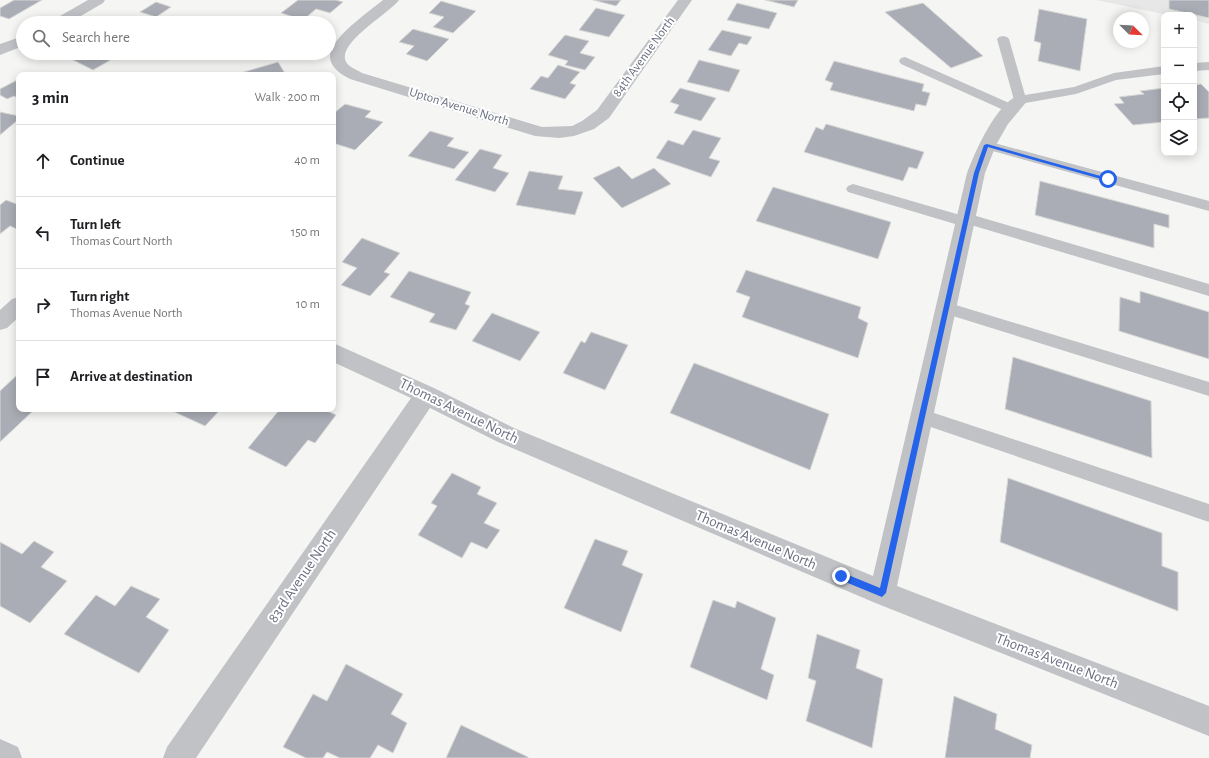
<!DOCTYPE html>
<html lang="en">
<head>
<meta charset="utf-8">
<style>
	:root { --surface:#fff; --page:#f6f6f6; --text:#202124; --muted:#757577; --line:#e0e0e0 }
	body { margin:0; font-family:"Alegreya Sans",sans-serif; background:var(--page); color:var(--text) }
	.controls { position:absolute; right:12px; top:12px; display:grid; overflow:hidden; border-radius:8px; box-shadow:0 2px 10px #0003 }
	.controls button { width:36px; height:36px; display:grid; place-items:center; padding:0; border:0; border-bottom:1px solid var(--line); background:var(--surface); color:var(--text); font:20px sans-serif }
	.compass { position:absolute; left:1113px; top:12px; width:36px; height:36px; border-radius:50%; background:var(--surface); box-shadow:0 2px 10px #0003; rotate:114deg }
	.stop { position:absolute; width:12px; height:12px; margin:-9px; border:3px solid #2563eb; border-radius:50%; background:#fff }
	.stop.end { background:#2563eb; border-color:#fff; box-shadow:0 1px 4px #0008 }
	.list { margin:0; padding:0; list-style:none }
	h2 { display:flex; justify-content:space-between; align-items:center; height:52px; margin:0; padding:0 16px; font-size:17px }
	h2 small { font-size:13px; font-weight:400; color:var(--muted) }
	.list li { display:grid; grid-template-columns:26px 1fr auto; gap:12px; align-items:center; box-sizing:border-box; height:72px; padding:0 16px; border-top:1px solid var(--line) }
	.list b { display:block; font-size:15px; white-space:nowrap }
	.list p { margin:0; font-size:13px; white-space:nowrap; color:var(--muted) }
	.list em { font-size:13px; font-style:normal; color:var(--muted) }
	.icon { flex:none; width:22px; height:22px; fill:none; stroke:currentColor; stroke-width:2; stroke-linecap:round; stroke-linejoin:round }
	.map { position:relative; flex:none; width:1209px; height:758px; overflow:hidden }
	.search { position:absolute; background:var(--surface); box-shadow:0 2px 10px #0003; left:16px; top:16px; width:320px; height:44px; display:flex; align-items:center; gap:10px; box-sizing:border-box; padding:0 14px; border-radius:22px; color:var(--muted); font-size:15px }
	.panel { position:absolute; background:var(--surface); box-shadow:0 2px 10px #0003; left:16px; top:72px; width:320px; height:340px; border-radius:8px }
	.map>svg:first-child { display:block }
</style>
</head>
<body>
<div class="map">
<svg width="1209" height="758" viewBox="0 0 1209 758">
	<rect width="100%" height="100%" fill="#f5f6f3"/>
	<!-- built -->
	<path fill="#e6e7e6" d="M 1096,0 L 1209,0 L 1209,24 L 1194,20 L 1194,15 L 1168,15 Z"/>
	<!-- building -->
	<path fill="#aaadb5" stroke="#d7d8d6" d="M 14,0 L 42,0 L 9,19 L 0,16 L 0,8 Z
		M 298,0 L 336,0 L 343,2 L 330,13 L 316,9 L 303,20 L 281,13 Z
		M 593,0 L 621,0 L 616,6 Z
		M 765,0 L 798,0 L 794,7 Z
		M 1169,0 L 1209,0 L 1209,18 L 1169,9 Z
		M 441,1 L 476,11 L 453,33 L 433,27 L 444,17 L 429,13 Z
		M 156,2 L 171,7 L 156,17 L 140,12 Z
		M 737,3 L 777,13 L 769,29 L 727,20 Z
		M 923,3 L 983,56 L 951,68 L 885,12 Z
		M 596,8 L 625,15 L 609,37 L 579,30 Z
		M 1039,9 L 1087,19 L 1080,71 L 1038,61 L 1041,43 L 1034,41 Z
		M 413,29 L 449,39 L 427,61 L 406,54 L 414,46 L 399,42 Z
		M 722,30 L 752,37 L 747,45 L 739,43 L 731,56 L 708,50 Z
		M 565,35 L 589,41 L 580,53 L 595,57 L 585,70 L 565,65 L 568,61 L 548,55 Z
		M 70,53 L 131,53 L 118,60 L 114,58 L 93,70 L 65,56 Z
		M 244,53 L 269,53 L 268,56 L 243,56 Z
		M 699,60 L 740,70 L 729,92 L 687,82 Z
		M 834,61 L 924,84 L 922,91 L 930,93 L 926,106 L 916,104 L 914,111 L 830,90 L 833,83 L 825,80 Z
		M 278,62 L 286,75 L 237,74 Z
		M 558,65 L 580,72 L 570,83 L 576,85 L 565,99 L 530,89 L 541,76 L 548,78 Z
		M 19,79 L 19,99 L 14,96 L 7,99 L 0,95 L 0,89 Z
		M 1201,84 L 1209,92 L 1209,118 L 1194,119 L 1194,85 Z
		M 680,88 L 716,98 L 701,121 L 674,113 L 679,105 L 670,102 Z
		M 1164,88 L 1164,122 L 1133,125 L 1114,104 L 1124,103 L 1119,97 L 1144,94 L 1140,91 Z
		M 345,104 L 371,111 L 365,117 L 383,122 L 355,150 L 333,143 L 333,114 Z
		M 0,112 L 19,116 L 19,119 L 0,135 Z
		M 826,124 L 924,152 L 917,169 L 909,167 L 903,181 L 804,152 L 816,127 L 823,130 Z
		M 693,130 L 721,138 L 709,158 L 720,161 L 711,177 L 656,158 L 668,140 L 683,145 Z
		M 430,131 L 454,138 L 447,146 L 469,152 L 454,169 L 408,156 Z
		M 480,149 L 502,155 L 493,168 L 509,173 L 495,192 L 455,180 Z
		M 619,166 L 632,179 L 654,168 L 671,184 L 622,208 L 593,178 Z
		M 529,171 L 563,176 L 558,189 L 583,192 L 575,215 L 516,205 Z
		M 1040,181 L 1169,215 L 1169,228 L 1154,224 L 1154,248 L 1035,215 Z
		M 773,187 L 891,222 L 878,259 L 756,221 Z
		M 6,200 L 19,205 L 19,230 L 10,226 L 0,234 L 0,205 Z
		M 362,238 L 400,253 L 384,272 L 390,274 L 370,296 L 341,285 L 357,268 L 342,262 Z
		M 746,270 L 861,307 L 858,318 L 868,323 L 858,358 L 742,317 L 750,297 L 736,292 Z
		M 409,271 L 471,292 L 465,304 L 470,306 L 456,330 L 429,322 L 435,314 L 390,297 Z
		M 1140,291 L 1209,312 L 1209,359 L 1119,331 L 1120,297 L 1140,303 Z
		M 492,313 L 540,332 L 520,361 L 472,341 Z
		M 591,332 L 628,345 L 605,390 L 563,373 L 581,341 L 585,343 Z
		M 1013,357 L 1151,401 L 1152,458 L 1005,409 Z
		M 694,363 L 829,414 L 810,470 L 670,413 Z
		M 17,375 L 19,376 L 19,409 L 35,409 L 0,442 L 0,391 Z
		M 168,409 L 221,409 L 205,426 Z
		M 280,409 L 323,409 L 336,415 L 315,443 L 308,440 L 286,467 L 248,448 Z
		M 452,473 L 481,487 L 477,494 L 497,503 L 484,523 L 500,530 L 487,549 L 471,542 L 462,558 L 418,535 L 437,506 L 431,503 Z
		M 1008,478 L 1162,533 L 1162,566 L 1178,572 L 1178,611 L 1000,542 Z
		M 595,539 L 628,551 L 622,565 L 643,574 L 621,632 L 564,608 Z
		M 34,541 L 54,552 L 41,567 L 67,581 L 30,623 L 0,606 L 0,542 L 22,554 Z
		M 131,586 L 160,599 L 146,617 L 169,630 L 139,673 L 64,634 L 96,595 L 115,606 Z
		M 713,600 L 735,608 L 737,601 L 776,618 L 761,669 L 774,675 L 767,700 L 690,667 Z
		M 817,634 L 860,650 L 856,668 L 883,679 L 872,748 L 806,721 L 816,681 L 808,678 Z
		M 346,664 L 403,694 L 391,714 L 407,723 L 393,753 L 378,745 L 370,758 L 340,758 L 327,752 L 323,758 L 306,758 L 283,747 L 313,694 L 327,701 Z
		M 954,696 L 997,714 L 995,729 L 1032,745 L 1030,758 L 945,758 Z
		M 461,725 L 528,757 L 528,758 L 446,758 Z"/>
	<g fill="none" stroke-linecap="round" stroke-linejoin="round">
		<!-- service -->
		<path fill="#c0c2c6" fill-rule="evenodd" d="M 1003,36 L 1007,37 L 1009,39 L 1025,95 L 1074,87 L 1114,73 L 1164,66 L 1164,74 L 1116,80 L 1076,94 L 1020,104 L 1016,103 L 1014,100 L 997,39 L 999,37 Z
			M 905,57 L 1016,106 L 1018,109 L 1016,112 L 1008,112 L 901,64 L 899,61 L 901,58 Z
			M 1209,62 L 1209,70 L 1194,71 L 1194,63 Z
			M 987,141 L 1209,201 L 1209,211 L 982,148 L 980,145 L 982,142 Z
			M 853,184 L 960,215 L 966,213 L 1209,284 L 1209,296 L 971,225 L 965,227 L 848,192 L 846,189 L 848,186 Z
			M 946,302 L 1209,382 L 1209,396 L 940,312 L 938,308 L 940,304 Z
			M 922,409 L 1209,504 L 1209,522 L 916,422 L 913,417 L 916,412 Z"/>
		<!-- minor -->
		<path fill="#c0c2c6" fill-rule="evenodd" d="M 88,0 L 105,0 L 103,3 L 69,23 L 51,23 L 53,20 Z
			M 383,0 L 399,0 C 390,13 336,43 346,62 C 349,67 357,70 362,73 L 542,127 L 572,126 L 582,121 L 597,110 L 678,0 L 692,0 L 609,118 L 594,129 L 574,136 L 559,138 L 535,136 L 350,79 C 342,75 331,68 330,58 C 328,39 370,11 383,0 Z
			M 23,36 L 23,46 L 0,55 L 0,44 Z
			M 1020,95 L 1026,96 L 1028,100 L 1008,124 L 996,145 L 985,173 L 897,586 L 1209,706 L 1209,736 L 873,602 L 498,442 L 430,408 L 196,758 L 163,758 L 167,747 L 411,398 L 333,362 L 333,343 L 434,388 L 514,428 L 873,576 L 967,173 C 975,152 997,101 1020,95 Z
			M 19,297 L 19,317 L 7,328 L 0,330 L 0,310 L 12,299 Z
			M 0,739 L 18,747 L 22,758 L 0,758 Z"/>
	</g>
	<!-- route -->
	<path fill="#2563eb" d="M 987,144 L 1111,179 L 1108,181 L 988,147 L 979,173 L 886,593 L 882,597 L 838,579 L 837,576 L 841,572 L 880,588 L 974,173 L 984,145 Z"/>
	<g text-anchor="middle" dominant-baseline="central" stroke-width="4" stroke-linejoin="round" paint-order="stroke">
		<!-- far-street labels -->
		<g font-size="13" fill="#696f80" stroke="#fff">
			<text transform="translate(644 57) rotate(-54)">84th Avenue North</text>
			<text transform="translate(459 107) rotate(17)">Upton Avenue North</text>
		</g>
		<!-- street labels -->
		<g font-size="15" fill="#696f80" stroke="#fff">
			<text transform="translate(459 411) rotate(26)">Thomas Avenue North</text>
			<text transform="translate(756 540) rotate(23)">Thomas Avenue North</text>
			<text transform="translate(302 576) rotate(-56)">83rd Avenue North</text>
			<text transform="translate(1057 661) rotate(21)">Thomas Avenue North</text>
		</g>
	</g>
</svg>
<div class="controls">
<button>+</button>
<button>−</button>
<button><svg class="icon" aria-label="locate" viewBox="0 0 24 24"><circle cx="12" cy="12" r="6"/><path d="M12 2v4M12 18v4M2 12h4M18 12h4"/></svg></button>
<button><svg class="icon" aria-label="layers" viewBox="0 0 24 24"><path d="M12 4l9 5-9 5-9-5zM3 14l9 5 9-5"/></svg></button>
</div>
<svg class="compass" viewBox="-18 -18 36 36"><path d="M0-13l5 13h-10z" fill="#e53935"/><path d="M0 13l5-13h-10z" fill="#757577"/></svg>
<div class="stop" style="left:1108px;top:179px"></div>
<div class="stop end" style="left:841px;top:576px"></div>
<div class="search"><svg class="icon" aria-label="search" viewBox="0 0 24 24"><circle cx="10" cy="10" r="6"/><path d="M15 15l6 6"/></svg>Search here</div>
<section class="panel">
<h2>3 min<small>Walk · 200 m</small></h2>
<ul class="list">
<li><svg class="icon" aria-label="ahead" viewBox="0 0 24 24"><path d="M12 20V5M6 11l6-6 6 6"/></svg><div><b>Continue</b></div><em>40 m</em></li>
<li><svg class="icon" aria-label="left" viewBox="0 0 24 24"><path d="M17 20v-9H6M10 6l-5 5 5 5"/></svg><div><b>Turn left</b><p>Thomas Court North</p></div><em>150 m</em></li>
<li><svg class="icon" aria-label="right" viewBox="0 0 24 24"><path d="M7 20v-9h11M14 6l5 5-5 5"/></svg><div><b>Turn right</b><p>Thomas Avenue North</p></div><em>10 m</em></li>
<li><svg class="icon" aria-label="arrive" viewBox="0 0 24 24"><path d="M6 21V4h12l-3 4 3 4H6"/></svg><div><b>Arrive at destination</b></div></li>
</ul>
</section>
</div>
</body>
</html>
